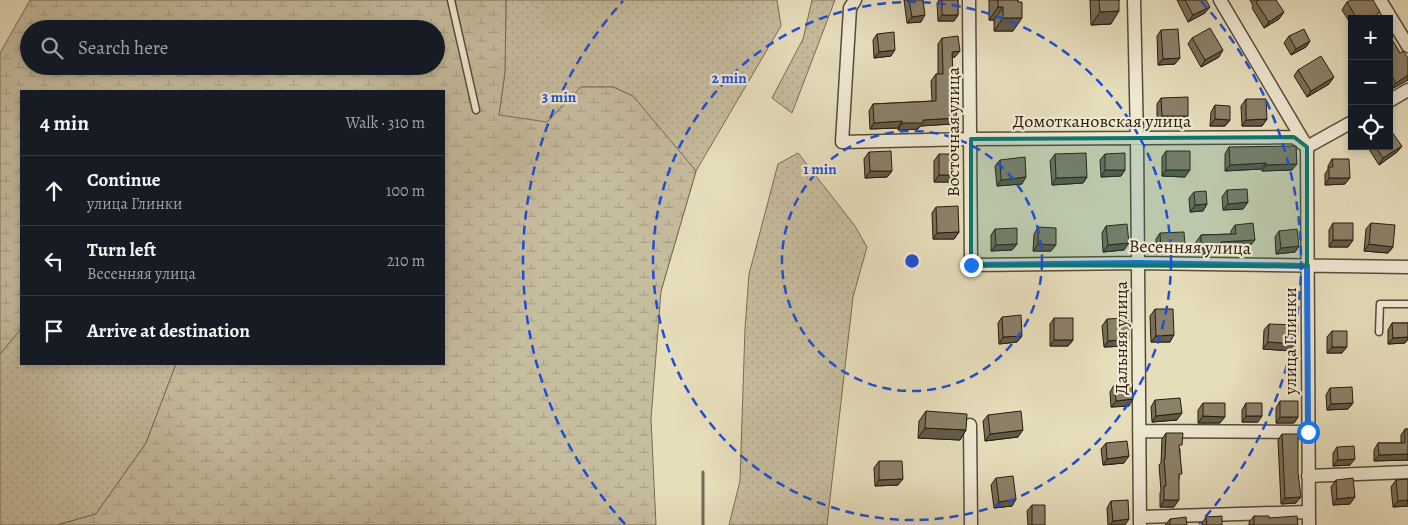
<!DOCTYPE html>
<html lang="en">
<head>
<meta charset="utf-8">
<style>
	:root { --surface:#171b24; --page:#20242c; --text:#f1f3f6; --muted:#9ea1a6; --line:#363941 }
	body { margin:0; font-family:Alegreya,serif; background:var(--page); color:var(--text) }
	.controls { position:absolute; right:15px; top:15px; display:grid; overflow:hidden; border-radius:0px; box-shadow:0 2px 8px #0003 }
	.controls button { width:45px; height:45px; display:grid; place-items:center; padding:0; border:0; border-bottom:1px solid var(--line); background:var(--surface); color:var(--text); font:25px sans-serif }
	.stop { position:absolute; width:15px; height:15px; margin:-11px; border:4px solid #1a73e8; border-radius:50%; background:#fff }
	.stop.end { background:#1a73e8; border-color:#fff; box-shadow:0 1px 5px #0008 }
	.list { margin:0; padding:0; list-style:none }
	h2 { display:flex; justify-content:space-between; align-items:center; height:65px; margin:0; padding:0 20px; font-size:21px }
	h2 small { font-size:16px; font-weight:400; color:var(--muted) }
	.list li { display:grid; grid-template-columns:32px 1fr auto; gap:15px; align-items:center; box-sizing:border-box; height:70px; padding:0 20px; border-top:1px solid var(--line) }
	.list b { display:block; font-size:19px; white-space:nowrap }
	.list p { margin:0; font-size:16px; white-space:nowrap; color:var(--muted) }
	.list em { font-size:16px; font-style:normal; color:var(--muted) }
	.icon { flex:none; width:28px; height:28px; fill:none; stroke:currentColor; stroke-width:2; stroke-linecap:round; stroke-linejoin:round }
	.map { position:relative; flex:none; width:1408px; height:525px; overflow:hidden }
	.search { position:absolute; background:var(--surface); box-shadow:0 2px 8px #0003; left:20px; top:20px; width:425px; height:55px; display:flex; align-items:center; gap:12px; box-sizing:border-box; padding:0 18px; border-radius:28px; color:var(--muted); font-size:19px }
	.panel { position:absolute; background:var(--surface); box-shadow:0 2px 8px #0003; left:20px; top:90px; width:425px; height:275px; border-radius:0px }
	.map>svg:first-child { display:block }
</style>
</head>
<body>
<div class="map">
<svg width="1408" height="525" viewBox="0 0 1408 525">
	<defs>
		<pattern id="grass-dots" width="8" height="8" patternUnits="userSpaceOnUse" patternTransform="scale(1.25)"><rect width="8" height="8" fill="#c6bc9e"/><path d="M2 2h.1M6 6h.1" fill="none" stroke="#aaa187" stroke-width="1.8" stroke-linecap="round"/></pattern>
		<pattern id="wetland-marsh" width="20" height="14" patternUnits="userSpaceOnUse" patternTransform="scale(1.25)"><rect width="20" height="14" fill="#c6bc9e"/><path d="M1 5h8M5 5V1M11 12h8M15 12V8" fill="none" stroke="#aaa187"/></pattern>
	</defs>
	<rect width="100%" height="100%" fill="#e6ddbb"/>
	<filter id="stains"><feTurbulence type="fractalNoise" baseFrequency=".004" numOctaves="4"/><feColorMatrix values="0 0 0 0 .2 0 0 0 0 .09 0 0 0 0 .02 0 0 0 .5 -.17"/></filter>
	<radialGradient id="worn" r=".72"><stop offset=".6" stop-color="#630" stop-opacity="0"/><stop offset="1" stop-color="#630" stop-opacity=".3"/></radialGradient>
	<!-- grass -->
	<path fill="url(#grass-dots)" stroke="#786c56" d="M 506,0 L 777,0 L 781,26 L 696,171 L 661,291 L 653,121 L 633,96 L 613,87 L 581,87 L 547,122 L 500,148 L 499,115 L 505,72 Z
		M 812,0 L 835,0 L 792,113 L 772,98 L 803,39 Z
		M 798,153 L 855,226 L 867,247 L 853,297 L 827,525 L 729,525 L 740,481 L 745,328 L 749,274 L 778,164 Z
		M 21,329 L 21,364 L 176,364 L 146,443 L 96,514 L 57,525 L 0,525 L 0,354 Z"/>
	<!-- wetland -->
	<path fill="url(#wetland-marsh)" stroke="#786c56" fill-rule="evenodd" d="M 30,0 L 506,0 L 505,72 L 499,115 L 547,122 L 581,87 L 613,87 L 633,96 L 696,171 L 661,291 L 651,419 L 656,525 L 57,525 L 96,514 L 146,443 L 176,364 L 444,364 L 444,91 L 21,91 L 21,329 L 0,354 L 0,53 ZM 29,29 L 436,29 L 436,66 L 29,66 Z"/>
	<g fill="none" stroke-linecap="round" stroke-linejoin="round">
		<!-- stream -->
		<path stroke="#746852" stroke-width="3" d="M 703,472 L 703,525"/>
		<!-- service casing -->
		<g stroke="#584c39" stroke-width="9">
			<path id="service" d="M 451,0 L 476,110
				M 1379,332 L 1380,304 L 1408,304"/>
		</g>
		<!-- minor casing -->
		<g stroke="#584c39" stroke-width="15">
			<path id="minor" d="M 855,0 L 850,8 L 842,142 L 971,139 L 1294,137 L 1307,147 L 1352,122
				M 969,0 L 971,265 L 1138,263 L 1408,267
				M 1134,0 L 1137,139 L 1140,525
				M 1220,0 L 1307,147 L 1309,525
				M 1380,0 L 1408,46
				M 1389,101 L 1408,90
				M 970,425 L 971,525
				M 1139,431 L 1308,432
				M 1308,476 L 1408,472
				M 1140,517 L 1309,512"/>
		</g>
		<!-- service -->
		<use href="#service" stroke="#efe9d3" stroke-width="6"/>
		<!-- minor -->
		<use href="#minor" stroke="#efe9d3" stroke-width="12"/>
	</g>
	<!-- wall -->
	<path fill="#786e59" stroke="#291c0e" d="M 904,0 L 923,0 L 921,22 L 907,23 Z
		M 939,0 L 958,0 L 958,15 L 954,21 L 938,21 L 937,3 Z
		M 989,0 L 1018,0 L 1013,31 L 994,31 L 994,20 L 989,20 Z
		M 1090,0 L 1119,0 L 1111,24 L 1091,25 Z
		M 1177,0 L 1206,0 L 1205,13 L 1188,22 Z
		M 1250,0 L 1276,0 L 1279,19 L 1264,28 L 1252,8 L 1253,6 Z
		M 1347,2 L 1378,15 L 1380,19 L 1352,19 L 1352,26 L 1342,10 Z
		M 1161,30 L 1175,64 L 1158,65 L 1157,36 Z
		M 877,34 L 891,56 L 874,58 L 873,40 Z
		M 1389,35 L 1400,53 L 1408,58 L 1408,80 L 1390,90 L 1389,88 Z
		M 1289,36 L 1310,41 L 1306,47 L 1291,55 L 1284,43 Z
		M 942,38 L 955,57 L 952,58 L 952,124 L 920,126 L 918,129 L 898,130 L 898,128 L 870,129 L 869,111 L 873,104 L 932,101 L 931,81 L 936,74 L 938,74 L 938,44 Z
		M 1192,38 L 1219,57 L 1201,67 L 1188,44 Z
		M 1298,70 L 1329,84 L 1307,97 L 1294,76 Z
		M 1161,98 L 1188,116 L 1183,122 L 1157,123 L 1157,104 Z
		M 1246,99 L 1267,119 L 1262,126 L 1242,126 L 1241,106 Z
		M 1215,105 L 1230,120 L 1225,126 L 1210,126 L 1211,112 Z
		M 1367,146 L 1402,146 L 1397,152 L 1379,165 Z
		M 1229,147 L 1292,170 L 1262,171 L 1261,169 L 1225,171 L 1225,154 Z
		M 1166,151 L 1185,177 L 1162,176 L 1162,157 Z
		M 869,152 L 892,171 L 887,177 L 865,178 L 864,159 Z
		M 939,154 L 954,182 L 934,182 L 934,161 Z
		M 1055,154 L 1087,177 L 1083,183 L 1052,185 L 1050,161 Z
		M 1105,154 L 1125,170 L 1121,176 L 1101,177 L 1100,160 Z
		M 1332,159 L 1345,184 L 1325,185 L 1325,174 L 1328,169 L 1328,166 Z
		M 1000,160 L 1022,184 L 997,186 L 995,166 Z
		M 1227,190 L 1248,202 L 1243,209 L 1223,210 L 1222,197 Z
		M 1194,192 L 1207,204 L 1203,211 L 1190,212 L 1189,198 Z
		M 936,207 L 959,232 L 954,239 L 933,239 L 932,213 Z
		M 1333,223 L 1353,240 L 1348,247 L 1329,247 L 1329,230 Z
		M 1371,223 L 1393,247 L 1388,253 L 1364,251 L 1366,229 Z
		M 1235,225 L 1250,246 L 1220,249 L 1217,254 L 1196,254 L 1196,242 L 1201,235 L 1231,234 L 1231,231 Z
		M 1106,226 L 1124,250 L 1103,252 L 1102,233 Z
		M 1038,227 L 1051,251 L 1033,251 L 1034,234 Z
		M 995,229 L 1017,244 L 1012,250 L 991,251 L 991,235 Z
		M 1279,231 L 1299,246 L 1295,252 L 1276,254 L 1275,237 Z
		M 1160,233 L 1181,253 L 1156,254 L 1156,239 Z
		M 1155,309 L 1170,342 L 1151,342 L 1150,316 Z
		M 1002,317 L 1022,336 L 1017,342 L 999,344 L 998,323 Z
		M 1054,318 L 1073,340 L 1068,346 L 1050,346 L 1050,324 Z
		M 1107,319 L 1125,346 L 1104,347 L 1102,326 Z
		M 1392,323 L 1408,323 L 1408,339 L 1405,343 L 1388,344 L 1388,330 Z
		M 1269,324 L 1292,351 L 1263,349 L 1264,330 Z
		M 1332,331 L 1342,353 L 1327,353 L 1327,337 Z
		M 1114,385 L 1129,406 L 1111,407 L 1110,392 Z
		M 1330,388 L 1353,403 L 1348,409 L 1327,410 L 1326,395 Z
		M 1155,400 L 1177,420 L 1152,422 L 1151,407 Z
		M 1280,401 L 1298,417 L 1294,423 L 1276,423 L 1276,408 Z
		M 1203,403 L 1220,423 L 1198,423 L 1198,410 Z
		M 1246,403 L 1258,422 L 1242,422 L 1242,410 Z
		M 926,411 L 966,430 L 960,440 L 918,438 L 919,421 Z
		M 988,415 L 1018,437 L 985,441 L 983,421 Z
		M 1405,429 L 1408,429 L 1408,460 L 1374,461 L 1374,450 L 1378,443 L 1401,443 L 1401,435 Z
		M 1166,433 L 1180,449 L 1179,478 L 1174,507 L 1160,507 L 1160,493 L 1161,491 L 1159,465 L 1161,463 L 1162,439 Z
		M 1282,434 L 1296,503 L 1281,504 L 1278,440 Z
		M 1106,443 L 1124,463 L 1103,465 L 1101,449 Z
		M 1337,447 L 1350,465 L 1333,466 L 1333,453 Z
		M 879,461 L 898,485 L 875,486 L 874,468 Z
		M 996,478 L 1016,499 L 1012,506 L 994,508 L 991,485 Z
		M 1336,480 L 1350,504 L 1333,505 L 1331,487 Z
		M 1396,480 L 1408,506 L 1393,507 L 1391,487 Z
		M 1111,501 L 1125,525 L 1108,525 L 1107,508 Z
		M 1032,505 L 1045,525 L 1028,525 L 1027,511 Z
		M 1254,516 L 1269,518 L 1298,525 L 1249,525 L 1249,522 Z
		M 1206,517 L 1222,525 L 1202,525 L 1202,523 Z
		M 1170,519 L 1187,525 L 1165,525 Z"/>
	<!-- shaded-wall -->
	<path fill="#615a49" stroke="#291c0e" d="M 998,7 L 1003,7 L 994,20 L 989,20 Z
		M 1210,7 L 1205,13 L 1188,22 L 1193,15 Z
		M 1119,11 L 1111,24 L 1091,25 L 1100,12 Z
		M 1284,12 L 1279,19 L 1264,28 L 1269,22 Z
		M 925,15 L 921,22 L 907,23 L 912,17 Z
		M 942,15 L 958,15 L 954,21 L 938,21 Z
		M 1003,18 L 1022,18 L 1013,31 L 994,31 Z
		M 1310,41 L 1306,47 L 1291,55 L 1296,49 Z
		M 895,50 L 891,56 L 874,58 L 879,52 Z
		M 1223,50 L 1219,57 L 1201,67 L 1205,60 Z
		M 960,51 L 955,57 L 947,58 L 952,52 Z
		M 1180,58 L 1175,64 L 1158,65 L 1163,59 Z
		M 1408,75 L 1408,80 L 1390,90 L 1396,83 Z
		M 1334,77 L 1329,84 L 1307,97 L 1311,91 Z
		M 1162,116 L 1188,116 L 1183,122 L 1157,123 Z
		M 957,118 L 952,124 L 920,126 L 918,129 L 898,130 L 902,123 L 923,120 Z
		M 1215,119 L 1230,120 L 1225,126 L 1210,126 Z
		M 1267,119 L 1262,126 L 1242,126 L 1246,120 Z
		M 902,121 L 898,128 L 870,129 L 874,123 Z
		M 1402,146 L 1397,152 L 1379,165 L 1383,158 Z
		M 1266,163 L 1261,169 L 1225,171 L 1230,165 Z
		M 1297,164 L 1292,170 L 1262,171 L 1266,165 Z
		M 1105,170 L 1125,170 L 1121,176 L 1101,177 Z
		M 1166,170 L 1190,170 L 1185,177 L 1162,176 Z
		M 870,171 L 892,171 L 887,177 L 865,178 Z
		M 939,175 L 958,175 L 954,182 L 934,182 Z
		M 1026,177 L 1022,184 L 997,186 L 1001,180 Z
		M 1087,177 L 1083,183 L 1052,185 L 1056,178 Z
		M 1329,178 L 1350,178 L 1345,184 L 1325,185 Z
		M 1248,202 L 1243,209 L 1223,210 L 1228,204 Z
		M 1207,204 L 1203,211 L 1190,212 L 1195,205 Z
		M 959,232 L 954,239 L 933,239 L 937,233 Z
		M 1255,240 L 1250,246 L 1220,249 L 1217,254 L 1196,254 L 1201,248 L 1221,242 Z
		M 1333,240 L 1353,240 L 1348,247 L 1329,247 Z
		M 1129,243 L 1124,250 L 1103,252 L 1108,245 Z
		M 1017,244 L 1012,250 L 991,251 L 996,245 Z
		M 1038,244 L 1056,245 L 1051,251 L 1033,251 Z
		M 1369,244 L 1393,247 L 1388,253 L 1364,251 Z
		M 1185,246 L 1181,253 L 1156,254 L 1161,248 Z
		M 1299,246 L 1295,252 L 1276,254 L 1281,248 Z
		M 1174,335 L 1170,342 L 1151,342 L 1156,336 Z
		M 1022,336 L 1017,342 L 999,344 L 1003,337 Z
		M 1408,337 L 1408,339 L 1405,343 L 1388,344 L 1393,338 Z
		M 1129,339 L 1125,346 L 1104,347 L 1108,341 Z
		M 1054,340 L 1073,340 L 1068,346 L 1050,346 Z
		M 1268,342 L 1297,344 L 1292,351 L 1263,349 Z
		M 1332,347 L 1347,347 L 1342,353 L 1327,353 Z
		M 1133,399 L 1129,406 L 1111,407 L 1116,401 Z
		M 1353,403 L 1348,409 L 1327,410 L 1331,404 Z
		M 1182,413 L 1177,420 L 1152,422 L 1156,416 Z
		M 1203,416 L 1225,417 L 1220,423 L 1198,423 Z
		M 1246,416 L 1262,416 L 1258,422 L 1242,422 Z
		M 1280,417 L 1298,417 L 1294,423 L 1276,423 Z
		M 925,428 L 966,430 L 960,440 L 918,438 Z
		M 1023,430 L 1018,437 L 985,441 L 990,434 Z
		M 1408,454 L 1408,460 L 1374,461 L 1379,455 Z
		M 1129,456 L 1124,463 L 1103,465 L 1107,459 Z
		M 1355,459 L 1350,465 L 1333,466 L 1338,460 Z
		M 903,479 L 898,485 L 875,486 L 879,480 Z
		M 1301,497 L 1296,503 L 1281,504 L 1285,498 Z
		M 1355,497 L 1350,504 L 1333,505 L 1337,499 Z
		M 1016,499 L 1012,506 L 994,508 L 999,502 Z
		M 1164,500 L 1179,500 L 1174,507 L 1160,507 Z
		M 1408,500 L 1408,506 L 1393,507 L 1398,501 Z
		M 1129,519 L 1125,525 L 1110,525 L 1113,521 Z"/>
	<!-- building -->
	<path fill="#8b8068" stroke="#291c0e" d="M 909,0 L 923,0 L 925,15 L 912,17 Z
		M 942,0 L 958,0 L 958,15 L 942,15 Z
		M 998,0 L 1018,0 L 1018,2 L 1022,2 L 1022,18 L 1003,18 L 1003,7 L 998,7 Z
		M 1099,0 L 1119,0 L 1119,11 L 1100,12 Z
		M 1185,0 L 1206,0 L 1210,7 L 1193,15 Z
		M 1258,0 L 1276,0 L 1284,12 L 1269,22 L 1256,2 L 1258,1 Z
		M 1351,0 L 1373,0 L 1380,12 L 1377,14 L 1380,19 L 1357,19 L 1347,2 Z
		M 1210,28 L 1223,50 L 1205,60 L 1192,38 Z
		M 1178,29 L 1180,58 L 1163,59 L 1161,30 Z
		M 1304,29 L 1310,41 L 1296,49 L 1289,36 Z
		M 894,32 L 895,50 L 879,52 L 877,34 Z
		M 1389,35 L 1400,53 L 1403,51 L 1408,58 L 1408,75 L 1396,83 L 1389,72 Z
		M 958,36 L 960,51 L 952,52 L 954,98 L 955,98 L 957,118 L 923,120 L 923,123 L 902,123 L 902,121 L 874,123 L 873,104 L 936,101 L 936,74 L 943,74 L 942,38 Z
		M 1321,56 L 1334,77 L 1311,91 L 1298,70 Z
		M 1188,97 L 1188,116 L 1162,116 L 1161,98 Z
		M 1246,99 L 1266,99 L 1267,119 L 1246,120 Z
		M 1215,105 L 1230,106 L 1230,120 L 1215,119 Z
		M 1389,128 L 1402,146 L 1383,158 L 1375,146 L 1389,146 Z
		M 1296,146 L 1297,164 L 1266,165 L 1266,163 L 1230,165 L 1229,147 Z
		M 891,151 L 892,171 L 870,171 L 869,152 Z
		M 1166,151 L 1190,151 L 1190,170 L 1166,170 Z
		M 1086,153 L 1087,177 L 1056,178 L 1055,154 Z
		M 1125,153 L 1125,170 L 1105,170 L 1105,154 Z
		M 939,154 L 958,154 L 958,175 L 939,175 Z
		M 1025,157 L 1026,177 L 1001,180 L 1000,160 Z
		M 1332,159 L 1349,159 L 1350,178 L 1329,178 L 1329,167 L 1333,167 Z
		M 1247,189 L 1248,202 L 1228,204 L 1227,190 Z
		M 1206,191 L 1207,204 L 1195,205 L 1194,192 Z
		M 958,206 L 959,232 L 937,233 L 936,207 Z
		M 1253,223 L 1255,240 L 1221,242 L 1221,247 L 1201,248 L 1201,235 L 1236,234 L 1235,225 Z
		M 1333,223 L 1353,223 L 1353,240 L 1333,240 Z
		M 1371,223 L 1395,225 L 1393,247 L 1369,244 Z
		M 1127,224 L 1129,243 L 1108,245 L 1106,226 Z
		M 1038,227 L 1056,228 L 1056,245 L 1038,244 Z
		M 1017,228 L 1017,244 L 996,245 L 995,229 Z
		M 1297,229 L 1299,246 L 1281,248 L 1279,231 Z
		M 1184,232 L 1185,246 L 1161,248 L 1160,233 Z
		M 1155,309 L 1173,309 L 1174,335 L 1156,336 Z
		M 1021,315 L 1022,336 L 1003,337 L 1002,317 Z
		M 1054,318 L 1073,318 L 1073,340 L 1054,340 Z
		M 1128,318 L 1129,339 L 1108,341 L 1107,319 Z
		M 1392,323 L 1408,323 L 1408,337 L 1393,338 Z
		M 1269,324 L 1298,325 L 1297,344 L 1268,342 Z
		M 1332,331 L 1347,331 L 1347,347 L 1332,347 Z
		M 1132,384 L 1133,399 L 1116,401 L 1114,385 Z
		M 1352,387 L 1353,403 L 1331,404 L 1330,388 Z
		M 1180,398 L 1182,413 L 1156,416 L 1155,400 Z
		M 1280,401 L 1298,401 L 1298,417 L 1280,417 Z
		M 1203,403 L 1225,403 L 1225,417 L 1203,416 Z
		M 1246,403 L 1262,403 L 1262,416 L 1246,416 Z
		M 926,411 L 967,414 L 966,430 L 925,428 Z
		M 1021,411 L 1023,430 L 990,434 L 988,415 Z
		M 1405,429 L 1408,429 L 1408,454 L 1379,455 L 1378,443 L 1405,443 Z
		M 1166,433 L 1183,433 L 1182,445 L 1179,445 L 1182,474 L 1179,474 L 1179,500 L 1164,500 L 1164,486 L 1166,486 L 1164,459 L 1165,459 Z
		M 1282,434 L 1298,434 L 1298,473 L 1301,497 L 1285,498 Z
		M 1127,441 L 1129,456 L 1107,459 L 1106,443 Z
		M 1354,446 L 1355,459 L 1338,460 L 1337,447 Z
		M 879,461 L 902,461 L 903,479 L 879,480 Z
		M 1013,476 L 1016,499 L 999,502 L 996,478 Z
		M 1353,478 L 1355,497 L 1337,499 L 1336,480 Z
		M 1408,479 L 1408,500 L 1398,501 L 1396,480 Z
		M 1128,500 L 1129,519 L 1113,521 L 1111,501 Z
		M 1032,505 L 1045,505 L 1045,525 L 1032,525 Z
		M 1222,516 L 1222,525 L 1207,525 L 1206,517 Z
		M 1254,516 L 1269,516 L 1269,518 L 1297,516 L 1298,525 L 1254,525 Z
		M 1186,517 L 1187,525 L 1170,525 L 1170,519 Z"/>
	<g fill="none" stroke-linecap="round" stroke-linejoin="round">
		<!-- route -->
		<path stroke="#1a73e8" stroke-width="6" d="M 971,265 L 1138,263 L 1307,266 L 1308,432"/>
	</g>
	<!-- marked area -->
	<path fill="#0f766e" fill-opacity="0.2" stroke="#0f766e" stroke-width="4" stroke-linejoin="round" d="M 1294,137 L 1307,147 L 1307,266 L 971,265 L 971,139 Z"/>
	<!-- distance rings -->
	<g fill="none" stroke="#1d4ed8" stroke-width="2.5" stroke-dasharray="9 6">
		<circle cx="912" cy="261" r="130"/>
		<circle cx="912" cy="261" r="259"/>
		<path d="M625 524A389 389 0 0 1 623 1M1201 1A389 389 0 0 1 1199 524"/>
	</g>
	<g text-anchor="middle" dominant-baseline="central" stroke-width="4.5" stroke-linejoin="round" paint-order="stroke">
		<!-- street labels -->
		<g font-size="18" fill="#291c0e" stroke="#efe9d3">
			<text x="1102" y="121">Домоткановская улица</text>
			<text transform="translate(953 132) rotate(-90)">Восточная улица</text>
			<text transform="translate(1190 247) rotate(1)">Весенняя улица</text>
			<text transform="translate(1121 338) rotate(-90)">Дальняя улица</text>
			<text transform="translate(1290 341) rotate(-90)">улица Глинки</text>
		</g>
	</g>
	<circle cx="912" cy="261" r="8" fill="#1d4ed8" stroke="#efe9d3" stroke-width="2.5"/>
	<g font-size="15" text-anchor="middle" font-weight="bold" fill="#1d4ed8" stroke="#efe9d3" stroke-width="4.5" stroke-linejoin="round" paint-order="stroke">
		<text x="729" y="83">2 min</text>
		<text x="559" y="102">3 min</text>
		<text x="820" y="174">1 min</text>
	</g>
	<rect width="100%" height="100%" filter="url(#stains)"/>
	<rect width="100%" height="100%" fill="url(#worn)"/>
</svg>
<div class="controls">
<button>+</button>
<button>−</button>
<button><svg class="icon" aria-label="locate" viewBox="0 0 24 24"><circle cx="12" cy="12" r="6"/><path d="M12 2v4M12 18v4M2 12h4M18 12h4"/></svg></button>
</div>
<div class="stop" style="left:1308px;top:432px"></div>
<div class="stop end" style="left:971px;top:265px"></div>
<div class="search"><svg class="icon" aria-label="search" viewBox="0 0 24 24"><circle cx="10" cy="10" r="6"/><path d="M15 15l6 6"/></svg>Search here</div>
<section class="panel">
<h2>4 min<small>Walk · 310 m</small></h2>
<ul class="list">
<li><svg class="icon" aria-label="ahead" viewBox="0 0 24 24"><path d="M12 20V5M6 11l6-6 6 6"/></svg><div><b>Continue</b><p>улица Глинки</p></div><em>100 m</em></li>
<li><svg class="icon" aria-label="left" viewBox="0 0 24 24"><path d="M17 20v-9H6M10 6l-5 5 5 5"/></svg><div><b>Turn left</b><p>Весенняя улица</p></div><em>210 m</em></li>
<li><svg class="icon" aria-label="arrive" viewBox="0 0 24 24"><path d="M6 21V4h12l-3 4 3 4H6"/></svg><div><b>Arrive at destination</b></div></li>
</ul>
</section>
</div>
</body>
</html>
